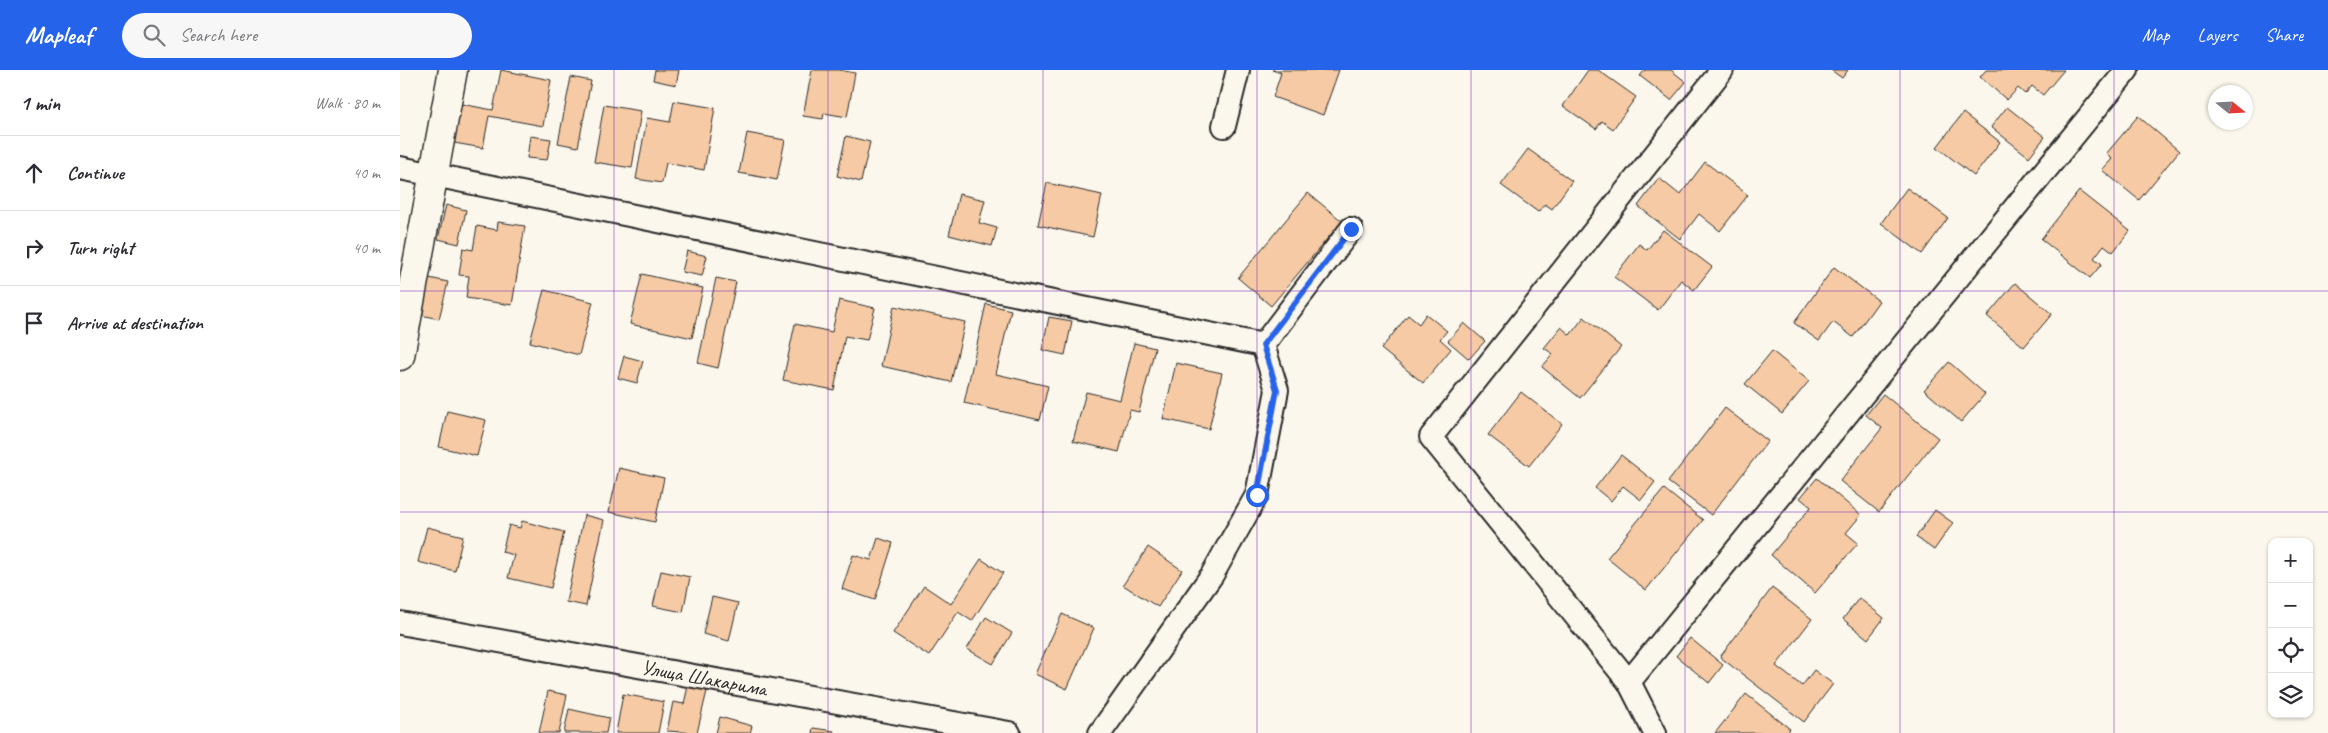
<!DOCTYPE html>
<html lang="en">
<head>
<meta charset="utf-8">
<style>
	:root { --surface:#fff; --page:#f7f7f7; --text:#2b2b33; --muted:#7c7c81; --line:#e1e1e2; --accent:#2563eb }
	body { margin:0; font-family:Caveat,sans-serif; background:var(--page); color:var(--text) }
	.controls { position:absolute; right:15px; bottom:15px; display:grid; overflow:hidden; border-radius:10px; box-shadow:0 1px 4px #0004 }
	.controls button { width:45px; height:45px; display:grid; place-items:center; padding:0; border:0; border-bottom:1px solid var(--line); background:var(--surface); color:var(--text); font:25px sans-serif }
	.compass { position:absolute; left:1808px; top:15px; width:45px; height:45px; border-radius:50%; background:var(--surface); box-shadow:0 1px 4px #0004; rotate:108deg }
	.stop { position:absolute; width:15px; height:15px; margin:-11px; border:4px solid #2563eb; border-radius:50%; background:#fff }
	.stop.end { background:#2563eb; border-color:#fff; box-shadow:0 1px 5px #0008 }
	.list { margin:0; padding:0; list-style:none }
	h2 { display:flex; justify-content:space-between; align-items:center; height:65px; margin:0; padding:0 20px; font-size:21px }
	h2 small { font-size:16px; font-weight:400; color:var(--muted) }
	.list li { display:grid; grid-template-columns:32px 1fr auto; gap:15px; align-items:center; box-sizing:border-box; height:75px; padding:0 20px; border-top:1px solid var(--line) }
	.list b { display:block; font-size:19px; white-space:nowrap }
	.list em { font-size:16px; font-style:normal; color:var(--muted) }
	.icon { flex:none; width:28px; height:28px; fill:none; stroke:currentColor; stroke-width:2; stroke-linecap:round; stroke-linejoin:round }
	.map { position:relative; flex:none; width:1928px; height:663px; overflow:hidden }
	header { display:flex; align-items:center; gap:30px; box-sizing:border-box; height:70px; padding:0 25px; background:var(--accent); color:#fff }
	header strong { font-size:24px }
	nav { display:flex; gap:28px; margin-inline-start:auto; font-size:18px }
	.search { width:350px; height:45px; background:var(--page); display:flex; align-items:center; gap:12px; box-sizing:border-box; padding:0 18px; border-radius:28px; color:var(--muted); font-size:19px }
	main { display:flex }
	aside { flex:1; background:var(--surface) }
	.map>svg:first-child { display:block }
</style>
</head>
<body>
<header>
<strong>Mapleaf</strong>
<div class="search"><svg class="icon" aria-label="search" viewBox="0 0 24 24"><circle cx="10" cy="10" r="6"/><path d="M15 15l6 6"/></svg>Search here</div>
<nav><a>Map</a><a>Layers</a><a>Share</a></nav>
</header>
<main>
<aside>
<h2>1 min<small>Walk · 80 m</small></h2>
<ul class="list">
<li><svg class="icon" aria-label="ahead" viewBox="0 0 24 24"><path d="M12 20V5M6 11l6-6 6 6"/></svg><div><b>Continue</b></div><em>40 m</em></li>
<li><svg class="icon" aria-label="right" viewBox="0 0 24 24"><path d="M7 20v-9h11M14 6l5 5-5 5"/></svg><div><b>Turn right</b></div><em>40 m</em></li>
<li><svg class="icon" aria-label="arrive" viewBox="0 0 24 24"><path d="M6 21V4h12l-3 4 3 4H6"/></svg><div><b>Arrive at destination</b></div></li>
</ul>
</aside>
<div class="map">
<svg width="1928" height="663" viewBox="0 0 1928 663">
	<rect width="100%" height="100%" fill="#fbf7ec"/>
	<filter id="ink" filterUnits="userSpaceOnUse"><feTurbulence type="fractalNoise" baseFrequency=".02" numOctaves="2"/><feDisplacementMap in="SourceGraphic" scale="10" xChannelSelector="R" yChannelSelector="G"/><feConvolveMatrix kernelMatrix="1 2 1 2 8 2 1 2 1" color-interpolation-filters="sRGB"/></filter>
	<g filter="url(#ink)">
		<!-- building -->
		<path fill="#f5caa4" stroke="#2b2b2b" d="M 101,0 L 151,10 L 143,56 L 89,46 L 83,78 L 54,73 L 61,34 L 93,40 Z
			M 255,0 L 279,0 L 276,15 L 253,10 Z
			M 412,0 L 439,0 L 455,3 L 447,47 L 424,43 L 423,49 L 403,46 Z
			M 872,0 L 939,0 L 923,45 L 873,27 L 881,3 Z
			M 1188,0 L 1198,0 L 1236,27 L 1213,59 L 1202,51 L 1196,59 L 1163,36 Z
			M 1245,0 L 1271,0 L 1286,12 L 1271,30 L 1240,6 Z
			M 1431,0 L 1448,0 L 1442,8 Z
			M 1586,0 L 1664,0 L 1643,25 L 1632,16 L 1625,24 L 1618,18 L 1607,30 L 1580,7 Z
			M 171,7 L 191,11 L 178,77 L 158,73 Z
			M 274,31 L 315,38 L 304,100 L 266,93 L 262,113 L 236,109 L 247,48 L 270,52 Z
			M 204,35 L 241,41 L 232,98 L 194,92 Z
			M 1607,37 L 1645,67 L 1629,87 L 1591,57 Z
			M 1563,43 L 1600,72 L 1574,106 L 1537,77 Z
			M 1738,46 L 1779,81 L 1739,130 L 1702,100 L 1712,89 L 1706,84 Z
			M 347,63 L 385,70 L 377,110 L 339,103 Z
			M 130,66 L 151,69 L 147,90 L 127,88 Z
			M 446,66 L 470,72 L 461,112 L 437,106 Z
			M 1128,79 L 1172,111 L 1152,139 L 1145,134 L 1138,142 L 1101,115 Z
			M 1305,92 L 1348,125 L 1320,161 L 1299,144 L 1280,169 L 1238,136 L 1259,108 L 1280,125 Z
			M 647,113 L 702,125 L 693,167 L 638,155 Z
			M 1507,118 L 1548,148 L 1522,184 L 1481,153 Z
			M 1679,121 L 1730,161 L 1713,182 L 1704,175 L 1694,188 L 1702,194 L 1690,208 L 1641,169 Z
			M 908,123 L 942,151 L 871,236 L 838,208 Z
			M 559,124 L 585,130 L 579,153 L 597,158 L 592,176 L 549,165 Z
			M 46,135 L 66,140 L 59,174 L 38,169 Z
			M 98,152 L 125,156 L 112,235 L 66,228 L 69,206 L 59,205 L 63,178 L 73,180 L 77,156 L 97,160 Z
			M 1263,160 L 1312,197 L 1294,220 L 1281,210 L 1258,240 L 1214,207 L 1239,174 L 1247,180 Z
			M 287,181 L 307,186 L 302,206 L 282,202 Z
			M 1434,197 L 1479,231 L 1453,267 L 1433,252 L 1419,271 L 1394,253 Z
			M 242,204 L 303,218 L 292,268 L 230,254 Z
			M 29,208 L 48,212 L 39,249 L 21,245 Z
			M 316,208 L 336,212 L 318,298 L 298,293 Z
			M 1615,213 L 1652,244 L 1624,277 L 1587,246 Z
			M 144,220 L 193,232 L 179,285 L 130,272 Z
			M 439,230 L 475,238 L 467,270 L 445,266 L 434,320 L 383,310 L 395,254 L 432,262 Z
			M 586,234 L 611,240 L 596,304 L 648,316 L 640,350 L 564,333 Z
			M 494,236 L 565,252 L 551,312 L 481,296 Z
			M 1026,244 L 1047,261 L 1040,269 L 1051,279 L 1023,313 L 981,279 L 1008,245 L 1019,254 Z
			M 649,247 L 672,251 L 665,285 L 642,280 Z
			M 1184,247 L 1221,277 L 1180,328 L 1142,297 L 1153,284 L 1144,278 L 1161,257 L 1170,265 Z
			M 1064,253 L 1085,271 L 1069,289 L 1048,271 Z
			M 734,273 L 755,278 L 739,342 L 730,340 L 719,382 L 673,371 L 686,322 L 720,330 Z
			M 1372,281 L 1409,311 L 1382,344 L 1345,314 Z
			M 224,286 L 243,291 L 237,313 L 218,308 Z
			M 1549,292 L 1585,324 L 1561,352 L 1524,320 Z
			M 776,293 L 822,303 L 809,359 L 763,349 Z
			M 1121,322 L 1162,354 L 1129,396 L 1088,365 Z
			M 1483,324 L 1538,368 L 1479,442 L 1440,411 L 1482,358 L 1466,345 Z
			M 1325,338 L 1368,371 L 1311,445 L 1268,412 Z
			M 47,341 L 86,350 L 77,386 L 39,377 Z
			M 1221,385 L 1255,412 L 1241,430 L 1223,416 L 1211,431 L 1195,418 Z
			M 219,398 L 264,408 L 255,452 L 209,442 Z
			M 1417,408 L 1461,445 L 1446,463 L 1458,473 L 1415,523 L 1371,485 L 1411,437 L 1400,428 Z
			M 1264,419 L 1303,450 L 1246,520 L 1207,488 Z
			M 1535,440 L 1553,453 L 1534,480 L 1516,467 Z
			M 184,445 L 204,450 L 186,536 L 166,532 Z
			M 122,451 L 164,462 L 151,518 L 108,508 L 114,485 L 102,482 L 109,455 L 120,458 Z
			M 27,457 L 63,466 L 55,501 L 18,492 Z
			M 478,468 L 493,473 L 475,530 L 442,519 L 453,485 L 471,490 Z
			M 748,477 L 782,500 L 758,537 L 723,515 Z
			M 581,489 L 603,503 L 572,551 L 558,542 L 529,586 L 493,563 L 524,516 L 551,534 Z
			M 261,501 L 290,507 L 283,542 L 253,536 Z
			M 1372,518 L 1412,549 L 1376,596 L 1402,616 L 1414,600 L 1433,614 L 1404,652 L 1320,587 Z
			M 312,527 L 338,533 L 329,571 L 303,564 Z
			M 1459,528 L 1484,548 L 1468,569 L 1443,549 Z
			M 662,544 L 694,558 L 667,619 L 635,604 Z
			M 586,547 L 612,563 L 593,594 L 567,579 Z
			M 1290,568 L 1323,595 L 1309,613 L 1276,586 Z
			M 288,616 L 307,621 L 297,663 L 267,661 L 273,632 L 284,634 Z
			M 148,621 L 167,625 L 159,663 L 139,663 Z
			M 223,624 L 264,632 L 258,663 L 216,663 Z
			M 1346,624 L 1390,659 L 1387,663 L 1315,663 Z
			M 169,639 L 209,648 L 206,663 L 164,663 Z
			M 320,647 L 352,656 L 350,663 L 316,663 Z
			M 413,658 L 434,661 L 433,663 L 412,663 Z"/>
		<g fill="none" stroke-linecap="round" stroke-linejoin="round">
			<!-- street casing -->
			<g stroke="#2b2b2b" stroke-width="26">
				<g id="street">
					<path d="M 824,56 L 838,0"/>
					<path d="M 0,98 L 863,275 L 877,320 L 857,425 L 812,505 L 700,663"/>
					<path d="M 863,275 L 951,159"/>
					<path id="s1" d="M 0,553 L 609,663"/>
					<path d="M 1229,612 L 1727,0"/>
					<path d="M 1255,663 L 1229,612 L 1031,367 L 1322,0"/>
				</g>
			</g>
			<!-- secondary casing -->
			<g stroke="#2b2b2b" stroke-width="31">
				<path id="secondary" d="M 0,286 L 53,0"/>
			</g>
			<!-- street -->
			<use href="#street" stroke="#fbf7ec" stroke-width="22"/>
			<!-- secondary -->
			<use href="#secondary" stroke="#fbf7ec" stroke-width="28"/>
		</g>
	</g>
	<g fill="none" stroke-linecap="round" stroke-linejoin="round" filter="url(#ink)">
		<!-- route -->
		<path stroke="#2563eb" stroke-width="6" d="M 857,425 L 877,320 L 863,275 L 951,159"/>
	</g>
	<!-- grid -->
	<path fill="none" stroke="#7b2cbf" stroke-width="1" stroke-opacity="0.55" d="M 214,0 L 214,663M 428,0 L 428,663M 643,0 L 643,663M 857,0 L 857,663M 1071,0 L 1071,663M 1285,0 L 1285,663M 1500,0 L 1500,663M 1714,0 L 1714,663M 0,221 L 1928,221M 0,442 L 1928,442"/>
	<g text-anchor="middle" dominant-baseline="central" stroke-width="4" stroke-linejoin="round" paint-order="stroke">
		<!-- street labels -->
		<g font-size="21" fill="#2b2b2b" stroke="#fbf7ec">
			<text stroke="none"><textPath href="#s1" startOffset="309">Улица Шакарима</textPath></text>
		</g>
	</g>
</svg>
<div class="controls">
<button>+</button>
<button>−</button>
<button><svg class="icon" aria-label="locate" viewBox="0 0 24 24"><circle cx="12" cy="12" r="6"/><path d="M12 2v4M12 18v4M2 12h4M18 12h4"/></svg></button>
<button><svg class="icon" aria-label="layers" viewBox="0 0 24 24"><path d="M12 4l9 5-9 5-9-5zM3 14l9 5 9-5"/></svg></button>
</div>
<svg class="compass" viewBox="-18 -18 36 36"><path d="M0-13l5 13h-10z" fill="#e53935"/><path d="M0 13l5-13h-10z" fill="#7c7c81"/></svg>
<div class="stop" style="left:857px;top:425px"></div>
<div class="stop end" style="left:951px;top:159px"></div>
</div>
</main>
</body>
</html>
